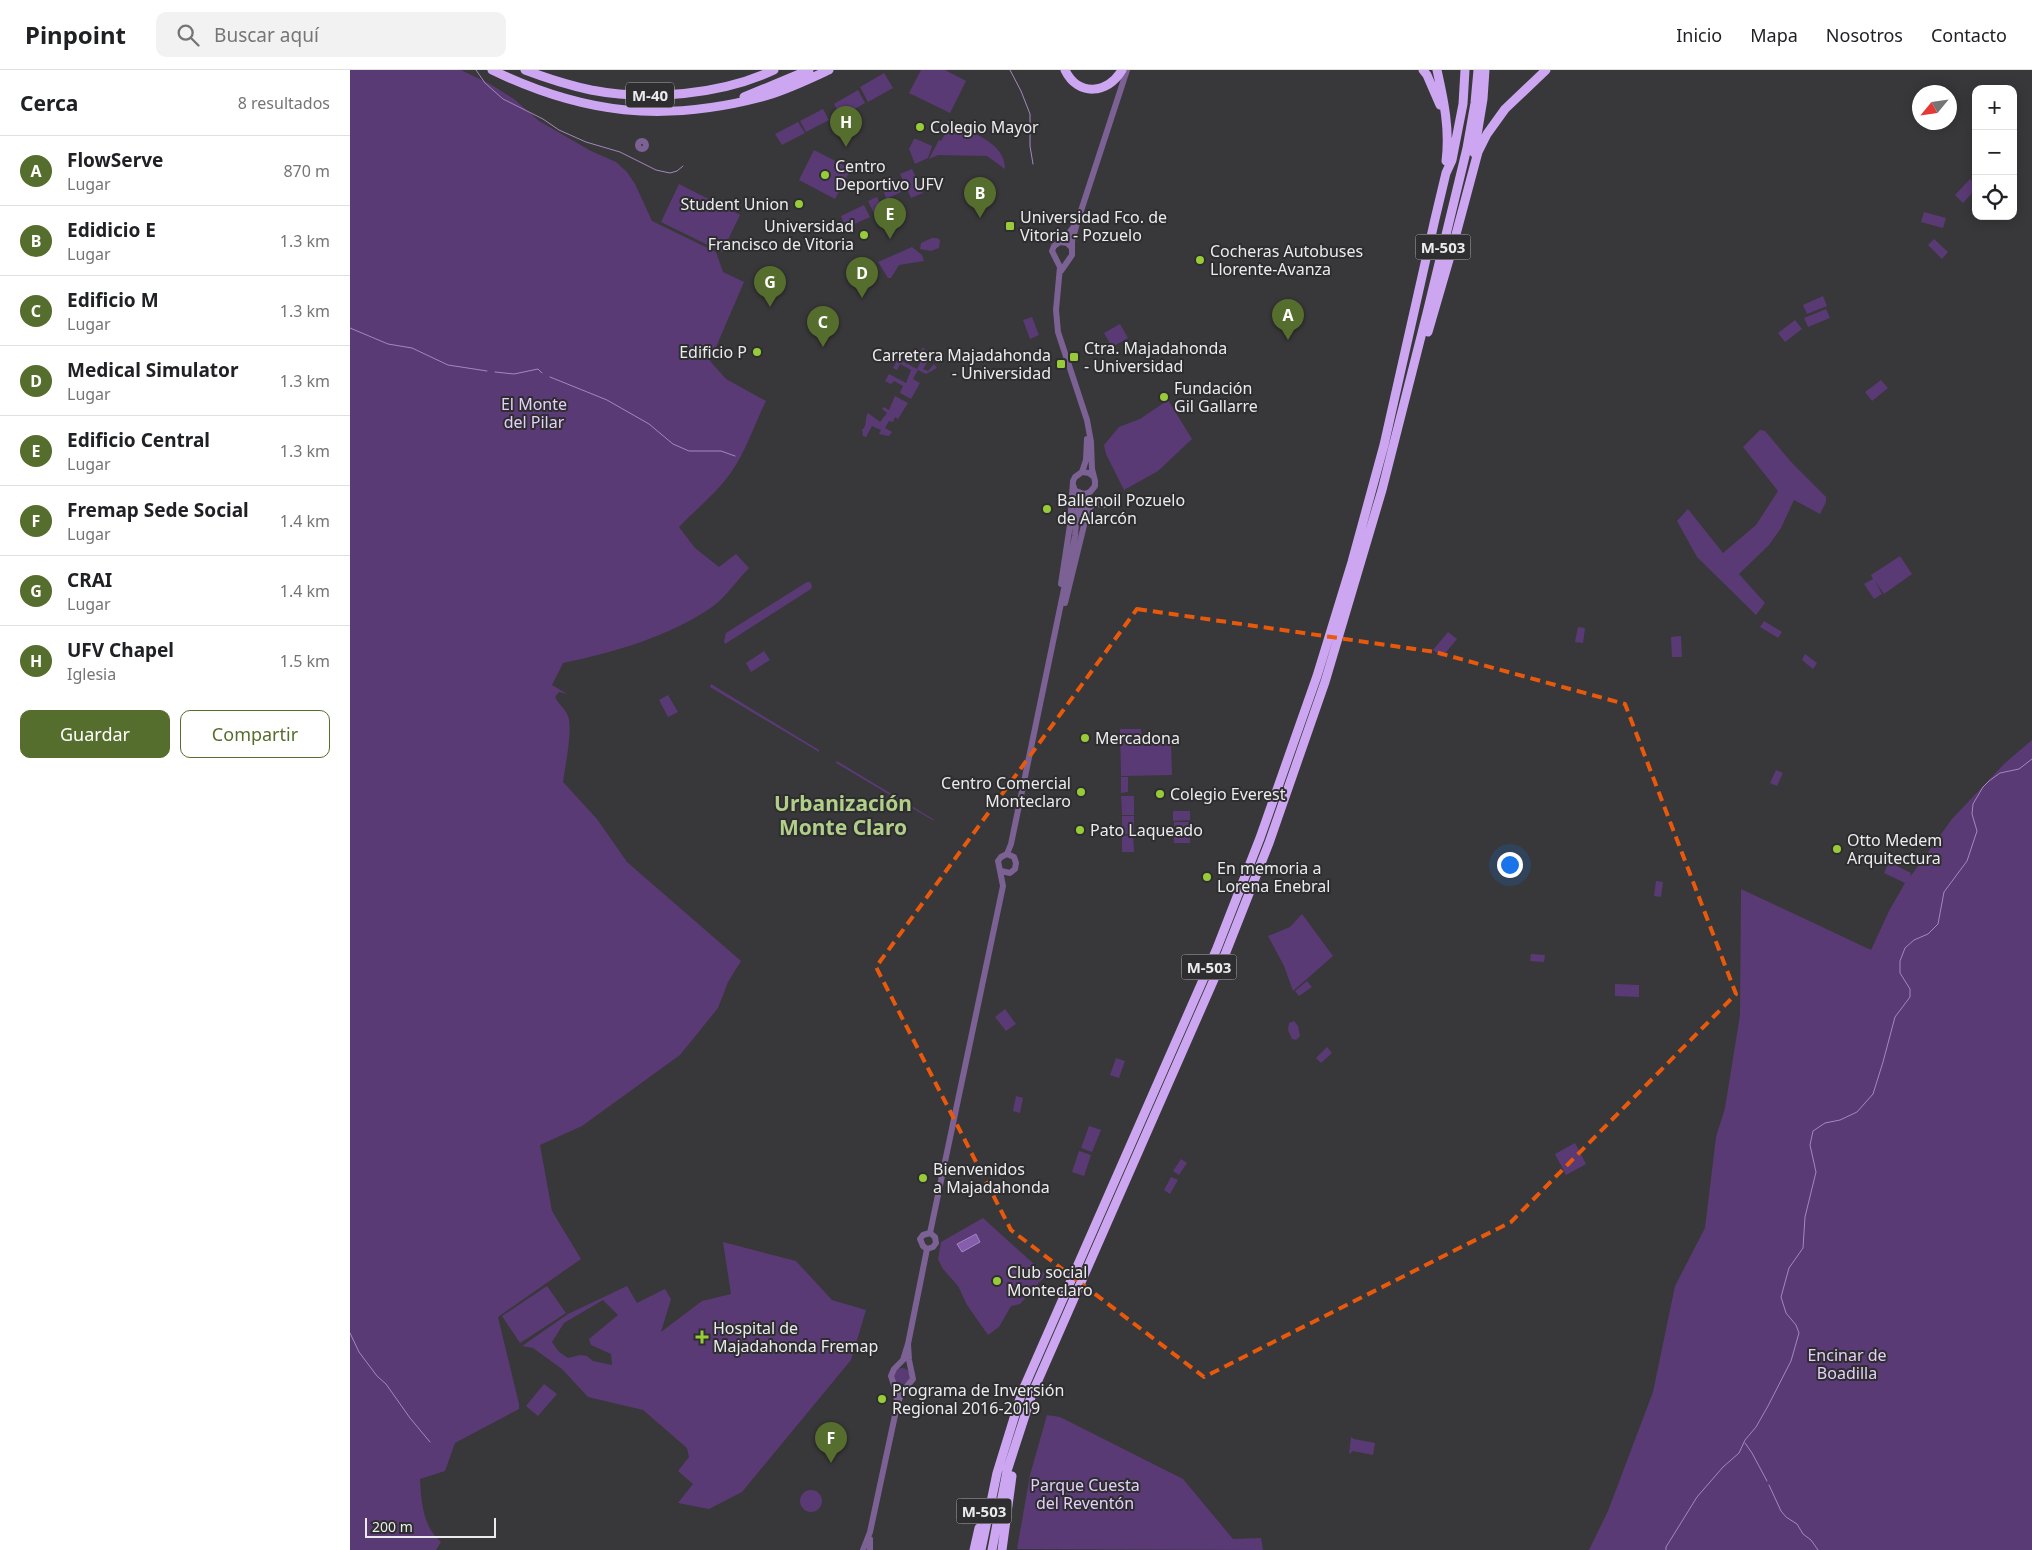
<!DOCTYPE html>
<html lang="es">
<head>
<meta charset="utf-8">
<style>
	:root { --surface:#fff; --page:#f2f2f2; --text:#202124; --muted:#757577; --line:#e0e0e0; --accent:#566e2d }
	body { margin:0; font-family:"Noto Sans",sans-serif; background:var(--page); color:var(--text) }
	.controls { position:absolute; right:15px; top:15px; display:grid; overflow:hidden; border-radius:10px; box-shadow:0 2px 12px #0003 }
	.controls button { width:45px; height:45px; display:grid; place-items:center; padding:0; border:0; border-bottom:1px solid var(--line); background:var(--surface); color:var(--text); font:25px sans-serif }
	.compass { position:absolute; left:1562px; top:15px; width:45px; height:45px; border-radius:50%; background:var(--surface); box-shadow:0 2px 12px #0003; rotate:241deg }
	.scale { position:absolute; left:15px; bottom:12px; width:131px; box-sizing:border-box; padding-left:5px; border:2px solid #ebeaec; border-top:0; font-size:14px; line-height:18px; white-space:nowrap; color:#ebeaec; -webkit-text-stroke:4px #2e2d2f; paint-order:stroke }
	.you { position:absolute; left:1159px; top:794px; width:18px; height:18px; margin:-12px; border:4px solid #fff; border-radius:50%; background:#1a73e8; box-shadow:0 0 0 8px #1a73e833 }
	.badge { display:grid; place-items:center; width:32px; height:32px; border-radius:50%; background:var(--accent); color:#fff; font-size:16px; font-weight:700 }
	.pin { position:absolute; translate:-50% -41px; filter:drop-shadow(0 1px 2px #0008) }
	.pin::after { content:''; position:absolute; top:26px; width:18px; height:15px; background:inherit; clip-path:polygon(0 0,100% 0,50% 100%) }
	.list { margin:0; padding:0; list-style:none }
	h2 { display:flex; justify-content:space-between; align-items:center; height:65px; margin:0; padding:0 20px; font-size:21px }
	h2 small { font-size:16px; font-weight:400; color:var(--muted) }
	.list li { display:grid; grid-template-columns:32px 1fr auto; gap:15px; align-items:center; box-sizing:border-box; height:70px; padding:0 20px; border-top:1px solid var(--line) }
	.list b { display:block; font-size:19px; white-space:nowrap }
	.list p { margin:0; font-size:16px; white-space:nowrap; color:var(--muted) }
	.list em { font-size:16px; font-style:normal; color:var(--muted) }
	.actions { display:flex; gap:10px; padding:15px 20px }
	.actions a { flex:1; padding:11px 0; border:1px solid var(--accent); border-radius:10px; text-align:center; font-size:18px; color:var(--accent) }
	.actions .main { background:var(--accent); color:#fff }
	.icon { flex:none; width:28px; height:28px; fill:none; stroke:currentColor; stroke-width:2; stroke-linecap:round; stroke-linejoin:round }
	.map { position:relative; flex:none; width:1682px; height:1480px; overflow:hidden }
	header { display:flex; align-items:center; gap:30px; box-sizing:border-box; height:70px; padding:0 25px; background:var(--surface); border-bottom:1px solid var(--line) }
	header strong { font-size:24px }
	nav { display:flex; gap:28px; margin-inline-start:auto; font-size:18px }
	.search { width:350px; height:45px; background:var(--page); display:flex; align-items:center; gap:12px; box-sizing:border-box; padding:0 18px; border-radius:10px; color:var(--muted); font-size:19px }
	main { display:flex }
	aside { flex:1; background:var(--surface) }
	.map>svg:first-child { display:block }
</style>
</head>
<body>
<header>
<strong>Pinpoint</strong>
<div class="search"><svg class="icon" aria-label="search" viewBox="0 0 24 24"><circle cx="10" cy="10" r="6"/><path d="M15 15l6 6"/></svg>Buscar aquí</div>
<nav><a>Inicio</a><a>Mapa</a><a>Nosotros</a><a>Contacto</a></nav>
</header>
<main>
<aside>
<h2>Cerca<small>8 resultados</small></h2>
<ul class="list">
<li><span class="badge">A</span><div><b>FlowServe</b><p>Lugar</p></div><em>870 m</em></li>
<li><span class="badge">B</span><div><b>Edidicio E</b><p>Lugar</p></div><em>1.3 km</em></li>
<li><span class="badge">C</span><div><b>Edificio M</b><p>Lugar</p></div><em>1.3 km</em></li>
<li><span class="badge">D</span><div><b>Medical Simulator</b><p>Lugar</p></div><em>1.3 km</em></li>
<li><span class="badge">E</span><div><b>Edificio Central</b><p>Lugar</p></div><em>1.3 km</em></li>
<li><span class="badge">F</span><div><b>Fremap Sede Social</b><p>Lugar</p></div><em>1.4 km</em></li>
<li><span class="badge">G</span><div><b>CRAI</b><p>Lugar</p></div><em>1.4 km</em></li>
<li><span class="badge">H</span><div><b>UFV Chapel</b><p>Iglesia</p></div><em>1.5 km</em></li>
</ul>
<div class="actions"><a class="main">Guardar</a><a>Compartir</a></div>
</aside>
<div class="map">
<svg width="1682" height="1480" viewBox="0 0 1682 1480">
	<rect width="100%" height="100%" fill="#383739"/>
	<!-- green -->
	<path fill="#5a3a75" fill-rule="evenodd" d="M 0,0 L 111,0 L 140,14 L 164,29 L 189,51 L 241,81 L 266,92 L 277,102 L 285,114 L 302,151 L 366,182 L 373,202 L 394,212 L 360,291 L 376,309 L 416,331 C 406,351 395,383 382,401 C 367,423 347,438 329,457 L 345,478 L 369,497 L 386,484 L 399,498 C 387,510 376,527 362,537 C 321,566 262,583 213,593 L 202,615 L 217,624 L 209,622 L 205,627 C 208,634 215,638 218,646 C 223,660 215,697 213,712 L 247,749 L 277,792 L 391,891 L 378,912 L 368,938 L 330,985 L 232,1056 L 190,1075 L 202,1141 L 231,1189 L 148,1247 L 169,1334 L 169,1339 L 105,1373 L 95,1401 L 70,1409 C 71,1431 73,1457 91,1472 L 86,1480 L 0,1480 Z
		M 571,0 L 595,0 L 616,11 L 600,43 L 559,23 Z
		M 534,3 L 543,18 L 518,32 L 510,17 Z
		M 508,20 L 515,33 L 491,47 L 484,34 Z
		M 473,39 L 479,50 L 456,62 L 450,51 Z
		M 598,51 C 619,62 655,71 655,99 L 637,86 L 588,85 L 579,89 L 589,70 L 591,71 L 595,64 L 592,63 Z
		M 448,52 L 455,63 L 432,75 L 425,64 Z
		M 564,69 L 566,69 L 582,76 L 578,88 L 565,94 L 559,79 Z
		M 464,80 L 501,99 L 485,129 L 449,110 Z
		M 562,99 L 573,123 L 561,128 L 550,104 Z
		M 544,108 L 547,114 L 533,120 L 530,114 Z
		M 1620,109 L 1626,115 L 1626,119 L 1613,133 L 1605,125 Z
		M 329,114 L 390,145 L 372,182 L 311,152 Z
		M 548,116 L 551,122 L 536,129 L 534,122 Z
		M 527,127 L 535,144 L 526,148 L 518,131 Z
		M 514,135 L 520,147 L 496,158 L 491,146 Z
		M 1574,142 L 1596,148 L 1593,158 L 1571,152 Z
		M 582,168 L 587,168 L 590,170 L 589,178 L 581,181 L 570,179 L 571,173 Z
		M 1584,169 L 1598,182 L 1592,189 L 1578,175 Z
		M 562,177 L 572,185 L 574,191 L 549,195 L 541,208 L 538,208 L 528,192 Z
		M 1473,226 L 1477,236 L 1457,244 L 1453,235 Z
		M 1476,239 L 1480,248 L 1458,257 L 1454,248 Z
		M 682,247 L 689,265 L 680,269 L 673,250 Z
		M 1445,250 L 1452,259 L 1435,272 L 1428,263 Z
		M 770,254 L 778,268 L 762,277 L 754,263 Z
		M 573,277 L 580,288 L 573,299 L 578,301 L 584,294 L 587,298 L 576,304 L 568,300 L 563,309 L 570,313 L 561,329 L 550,323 L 553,316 L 544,311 L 541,314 L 535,311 L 539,304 L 556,313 L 561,300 L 550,294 L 547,300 L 543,298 L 548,289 L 567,299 L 570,293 L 566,288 Z
		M 1531,310 L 1538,318 L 1522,331 L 1515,322 Z
		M 545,326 L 558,333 L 548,349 L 545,347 L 543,352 L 539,351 L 535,358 L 542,362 L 539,366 L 529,364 L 531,360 L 522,356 L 516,367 L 513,366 L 512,360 C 518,355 514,349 518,343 L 530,352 L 537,343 L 532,339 L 534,337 L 539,340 Z
		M 818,330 L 842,369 L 808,401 L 774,420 L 756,384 L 754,375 L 769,357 L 790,349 Z
		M 1410,360 L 1415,361 L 1442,393 L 1476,427 L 1476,432 L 1470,444 L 1444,430 L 1431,458 L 1419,475 L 1389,504 L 1415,533 L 1406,545 L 1347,487 L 1327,451 L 1338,439 L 1373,483 L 1406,455 L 1428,421 L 1393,377 Z
		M 1550,486 L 1562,504 L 1534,524 L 1525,511 L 1532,524 L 1524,529 L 1514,514 L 1523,509 L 1521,505 Z
		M 457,512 L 460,512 L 462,516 L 461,519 L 375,574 L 374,571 L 376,563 Z
		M 1414,551 L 1432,562 L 1428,568 L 1410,557 Z
		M 1228,557 L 1235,558 L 1233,573 L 1225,572 Z
		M 1098,562 L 1107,569 L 1092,587 L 1083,580 Z
		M 1331,566 L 1332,587 L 1322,587 L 1321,567 Z
		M 414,581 L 420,590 L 401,602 L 396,593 Z
		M 1455,584 L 1467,593 L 1463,599 L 1452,590 Z
		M 361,614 L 469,680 L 469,682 L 360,617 Z
		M 318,625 L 328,642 L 318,647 L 309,630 Z
		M 770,659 L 791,659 L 792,674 L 821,673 L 822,705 L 771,706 Z
		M 1682,670 L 1682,1480 L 1239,1480 L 1258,1441 L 1303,1322 L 1325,1216 L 1355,1158 L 1366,1067 L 1375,1038 L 1390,945 L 1391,819 L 1521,880 L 1539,841 L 1555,813 L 1534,803 L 1539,792 L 1561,803 L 1560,807 L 1602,749 L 1655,693 Z
		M 487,691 L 583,749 L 584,751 L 486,693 Z
		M 1426,700 L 1433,703 L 1427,716 L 1420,713 Z
		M 771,707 L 778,707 L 778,722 L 771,723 Z
		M 771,726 L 784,726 L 784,745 L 772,745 Z
		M 823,741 L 840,741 L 840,750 L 823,751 Z
		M 772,746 L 784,746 L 784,764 L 772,764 Z
		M 824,752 L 840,752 L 840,762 L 824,762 Z
		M 840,763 L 840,773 L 824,773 L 824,764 Z
		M 783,765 L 784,782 L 772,782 L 772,766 Z
		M 1306,811 L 1313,812 L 1311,827 L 1304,826 Z
		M 952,844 L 983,886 L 943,921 L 934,896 L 918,866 L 940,857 Z
		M 1181,884 L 1195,885 L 1194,892 L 1180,891 Z
		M 957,911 L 962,917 L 949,926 L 945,921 Z
		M 1265,914 L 1289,915 L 1289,927 L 1265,926 Z
		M 655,939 L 666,954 L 656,961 L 645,947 Z
		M 944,951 L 948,956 L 950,966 L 946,970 L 942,969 L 938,960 L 939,953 Z
		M 977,977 L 982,983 L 971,993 L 966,988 Z
		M 766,988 L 775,991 L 769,1008 L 760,1005 Z
		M 666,1026 L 673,1028 L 670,1043 L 663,1041 Z
		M 739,1056 L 751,1060 L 742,1082 L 731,1078 Z
		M 1225,1073 L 1236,1094 L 1216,1105 L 1205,1084 Z
		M 729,1081 L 741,1085 L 734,1106 L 722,1102 Z
		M 831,1089 L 837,1093 L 829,1105 L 823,1101 Z
		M 821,1107 L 828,1110 L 820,1124 L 814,1120 Z
		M 633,1148 L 696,1205 L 670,1234 L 661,1236 L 649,1257 L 638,1265 L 617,1235 L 608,1216 L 593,1199 L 588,1189 L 591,1172 Z
		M 373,1172 L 446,1191 L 482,1230 L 516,1240 L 501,1290 L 392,1422 L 359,1439 L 328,1433 L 343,1414 L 328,1401 L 339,1387 L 337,1378 L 293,1340 L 238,1327 L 212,1299 L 183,1278 L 172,1276 L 218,1244 L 277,1216 L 287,1233 L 315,1219 L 321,1229 L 311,1262 L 352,1231 L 381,1224 ZM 253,1230 L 268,1245 L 239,1269 L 241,1275 L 261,1284 L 262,1295 L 243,1291 L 237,1286 L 230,1285 L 218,1288 L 209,1282 L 202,1272 L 214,1253 Z
		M 197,1216 L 216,1243 L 170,1273 L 152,1246 Z
		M544 1306a8 8 0 1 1 16 0a8 8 0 1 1-16 0Z
		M 194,1314 L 207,1324 L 188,1346 L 176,1336 Z
		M 697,1345 L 710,1347 L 833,1409 L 883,1469 L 911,1468 L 913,1480 L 667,1479 L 680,1405 Z
		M 1001,1367 L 1004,1369 L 1025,1373 L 1023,1385 L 1003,1381 L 999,1384 Z
		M450 1431a11 11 0 1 1 22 0a11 11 0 1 1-22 0Z"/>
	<!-- water -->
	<path fill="#865cac" stroke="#a487bf" d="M 626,1164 L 630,1172 L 612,1182 L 607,1174 Z"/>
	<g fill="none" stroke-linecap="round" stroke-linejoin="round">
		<!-- stream -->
		<path stroke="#a487bf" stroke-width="1" d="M 126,0 L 135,13 L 153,29 L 193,49 L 209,60 L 236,72 L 270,82 L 306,100 L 320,103 L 327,101 L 333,96
			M 660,0 L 671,21 L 680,44 L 680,76 L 683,94
			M 0,258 L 38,274 L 62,278 L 98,295 L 137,301
			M 145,302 L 164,304 L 188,299 L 192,303
			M 200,307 L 257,330 L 299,354 L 323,374 L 339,381 L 371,381 L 385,386
			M 0,1263 L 9,1282 L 27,1306 L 36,1314 L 60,1348 L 80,1372
			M 1395,1373 L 1402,1383 L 1417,1411
			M 1419,1415 L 1431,1441 L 1436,1447 L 1447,1454 L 1453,1464 L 1461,1470 L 1468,1480
			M 1316,1480 L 1316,1477 L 1347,1427 L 1373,1397 L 1389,1383 L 1395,1370 L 1406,1357 L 1418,1336 L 1441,1291 L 1449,1263 L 1446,1255 L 1436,1243 L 1431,1227 L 1439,1198 L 1453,1178 L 1455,1147 L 1466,1102 L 1460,1075 L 1463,1061 L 1475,1053 L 1490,1050 L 1507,1042 L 1523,1024 L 1533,992 L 1545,947 L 1560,927 L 1560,919 L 1550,903 L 1550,891 L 1555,878 L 1564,870 L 1578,864 L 1588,854 L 1594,822 L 1617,791 L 1627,761 L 1622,744 L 1623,734 L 1633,717 L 1639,711 L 1650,703 L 1669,699 L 1682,689"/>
		<!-- minor -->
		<path stroke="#7c6195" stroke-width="6" d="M288 75a4 4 0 1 1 8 0a4 4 0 1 1-8 0Z
			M 712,172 L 725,155
			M 722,178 L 717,173 L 710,172 L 704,176 L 702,181 L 710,197 L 706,240 L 708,262 L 737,350 L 741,372 L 742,399 L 745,411 L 745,416 L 740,422 L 734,424 L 726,421
			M 711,201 L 722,185 L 722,171 L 728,150 L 777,0
			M 732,402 L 736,390 L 737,369
			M 732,445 L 737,424
			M 711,514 L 720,455 L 723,411 L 725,407 L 732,402 L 739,403 L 743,406
			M 715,533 L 738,439 L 744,434 L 755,435
			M 657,784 L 661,774 L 725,466 L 728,430 L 723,415
			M 580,1163 L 653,816 L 648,791 L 651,787 L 657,784 L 664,787 L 666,793 L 665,799 L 660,803 L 651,801
			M 577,1179 L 573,1176 L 570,1169 L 573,1165 L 580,1163
			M 577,1179 L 583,1177 L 586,1173 L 585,1167 L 580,1163
			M 547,1332 L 546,1321 L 541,1306 L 544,1299 L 553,1290 L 558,1274 L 577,1179
			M 520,1469 L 520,1480
			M 513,1480 L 520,1462 L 547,1336 L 552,1322 L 563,1309 L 559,1290 L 558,1274"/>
		<!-- highway -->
		<path stroke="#cda6f2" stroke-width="9" d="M 142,0 C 233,44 313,53 412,27 C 435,21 457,10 479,0
			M 175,0 C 196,8 218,15 241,20 C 298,31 371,25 424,0
			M 715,0 C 728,27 758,24 772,0
			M 1073,0 L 1077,5 L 1090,35
			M 1087,0 C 1094,31 1100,60 1096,91
			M 394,27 L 459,0
			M 1124,83 L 1133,29 L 1135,0
			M 1078,262 L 1101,183 L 1128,82 L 1137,64 L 1155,39 L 1196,0
			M 624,1480 L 629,1458
			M 631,1480 L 647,1403 L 672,1322 L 867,878 L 910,768 L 967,606 L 1002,492 L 1034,375 L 1085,149 L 1096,103 L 1102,90 L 1113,34 L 1115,0
			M 642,1480 L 657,1401 L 682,1324 L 876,882 L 919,773 L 975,612 L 1032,420 L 1077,243 L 1117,78 L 1125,33 L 1128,0
			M 652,1480 L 662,1406"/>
	</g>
	<!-- marked area -->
	<path fill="none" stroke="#e8590c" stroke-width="4" stroke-dasharray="10 6" stroke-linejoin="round" d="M 787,539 L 1085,582 L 1275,634 L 1386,924 L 1161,1152 L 854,1307 L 661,1160 L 526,897 Z"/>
	<!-- markers -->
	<g fill="#97cc38" stroke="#2e2d2f" stroke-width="2">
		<circle cx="570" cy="57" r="5"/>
		<circle cx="475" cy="105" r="5"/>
		<circle cx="449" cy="134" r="5"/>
		<rect x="655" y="151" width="10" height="10" rx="2.5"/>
		<circle cx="514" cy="165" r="5"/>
		<circle cx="850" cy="190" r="5"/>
		<circle cx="407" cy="282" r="5"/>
		<rect x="719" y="282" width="10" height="10" rx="2.5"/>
		<rect x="706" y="289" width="10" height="10" rx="2.5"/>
		<circle cx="814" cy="327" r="5"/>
		<circle cx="697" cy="439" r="5"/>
		<circle cx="735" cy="668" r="5"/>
		<circle cx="731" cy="722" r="5"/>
		<circle cx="810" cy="724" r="5"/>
		<circle cx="730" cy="760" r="5"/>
		<circle cx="1487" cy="779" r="5"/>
		<circle cx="857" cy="807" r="5"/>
		<circle cx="573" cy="1108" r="5"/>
		<circle cx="647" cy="1211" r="5"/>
		<path d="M349.5 1259.5h5v5h5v5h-5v5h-5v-5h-5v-5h5z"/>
		<circle cx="532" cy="1329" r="5"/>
	</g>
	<g text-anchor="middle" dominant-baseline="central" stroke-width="4" stroke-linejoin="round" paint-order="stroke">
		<!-- shield labels -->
		<g fill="#2e2d2f" stroke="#b2b1b3" stroke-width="1">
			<rect x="276" y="12.5" width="48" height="25" rx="4"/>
			<rect x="1065.5" y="164.5" width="55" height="25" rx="4"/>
			<rect x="831.5" y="884.5" width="55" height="25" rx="4"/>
			<rect x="606.5" y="1428.5" width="55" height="25" rx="4"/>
		</g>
		<g font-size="15" font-weight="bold" fill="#ebeaec">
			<text x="300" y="25">M-40</text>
			<text x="1093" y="177">M-503</text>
			<text x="859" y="897">M-503</text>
			<text x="634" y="1441">M-503</text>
		</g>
		<!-- poi labels -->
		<g font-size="16" fill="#ebeaec" stroke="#2e2d2f" text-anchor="start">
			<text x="580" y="57">Colegio Mayor</text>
			<text x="485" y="96">Centro<tspan x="485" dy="18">Deportivo UFV</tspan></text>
			<text x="439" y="134" text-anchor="end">Student Union</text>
			<text x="670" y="147">Universidad Fco. de<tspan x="670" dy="18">Vitoria - Pozuelo</tspan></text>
			<text x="504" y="156" text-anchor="end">Universidad<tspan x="504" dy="18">Francisco de Vitoria</tspan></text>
			<text x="860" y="181">Cocheras Autobuses<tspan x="860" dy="18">Llorente-Avanza</tspan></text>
			<text x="734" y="278">Ctra. Majadahonda<tspan x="734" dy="18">- Universidad</tspan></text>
			<text x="397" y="282" text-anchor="end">Edificio P</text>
			<text x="701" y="285" text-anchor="end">Carretera Majadahonda<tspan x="701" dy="18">- Universidad</tspan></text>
			<text x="824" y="318">Fundación<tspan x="824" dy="18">Gil Gallarre</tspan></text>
			<text x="707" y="430">Ballenoil Pozuelo<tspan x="707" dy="18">de Alarcón</tspan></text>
			<text x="745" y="668">Mercadona</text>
			<text x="721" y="713" text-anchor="end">Centro Comercial<tspan x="721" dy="18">Monteclaro</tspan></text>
			<text x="820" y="724">Colegio Everest</text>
			<text x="740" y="760">Pato Laqueado</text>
			<text x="1497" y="770">Otto Medem<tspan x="1497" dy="18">Arquitectura</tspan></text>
			<text x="867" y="798">En memoria a<tspan x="867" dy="18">Lorena Enebral</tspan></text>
			<text x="583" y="1099">Bienvenidos<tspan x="583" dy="18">a Majadahonda</tspan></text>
			<text x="657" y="1202">Club social<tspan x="657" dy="18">Monteclaro</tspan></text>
			<text x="363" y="1258">Hospital de<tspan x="363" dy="18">Majadahonda Fremap</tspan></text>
			<text x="542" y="1320">Programa de Inversión<tspan x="542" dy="18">Regional 2016-2019</tspan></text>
		</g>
		<!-- park labels -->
		<g font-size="16" fill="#e4cffa" stroke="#2e2d2f">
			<text x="184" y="334">El Monte<tspan x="184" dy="18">del Pilar</tspan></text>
			<text x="1497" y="1285">Encinar de<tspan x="1497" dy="18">Boadilla</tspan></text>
			<text x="735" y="1415">Parque Cuesta<tspan x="735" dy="18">del Reventón</tspan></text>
		</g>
		<!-- district labels -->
		<g font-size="21" font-weight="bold" fill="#b1cf89" stroke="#2e2d2f">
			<text x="493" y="733">Urbanización<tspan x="493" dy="24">Monte Claro</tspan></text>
		</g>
	</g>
</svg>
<div class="controls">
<button>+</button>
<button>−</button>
<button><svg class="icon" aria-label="locate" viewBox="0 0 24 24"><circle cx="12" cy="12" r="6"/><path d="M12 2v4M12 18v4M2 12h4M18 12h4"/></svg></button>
</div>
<svg class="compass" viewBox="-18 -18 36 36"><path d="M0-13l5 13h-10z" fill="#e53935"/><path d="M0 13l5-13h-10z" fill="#757577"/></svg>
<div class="scale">200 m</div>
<div class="you"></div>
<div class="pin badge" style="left:938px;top:270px">A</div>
<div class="pin badge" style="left:630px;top:148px">B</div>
<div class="pin badge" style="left:473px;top:277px">C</div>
<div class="pin badge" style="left:512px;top:228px">D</div>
<div class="pin badge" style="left:540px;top:169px">E</div>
<div class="pin badge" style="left:481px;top:1393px">F</div>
<div class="pin badge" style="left:420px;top:237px">G</div>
<div class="pin badge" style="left:496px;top:77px">H</div>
</div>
</main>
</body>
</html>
